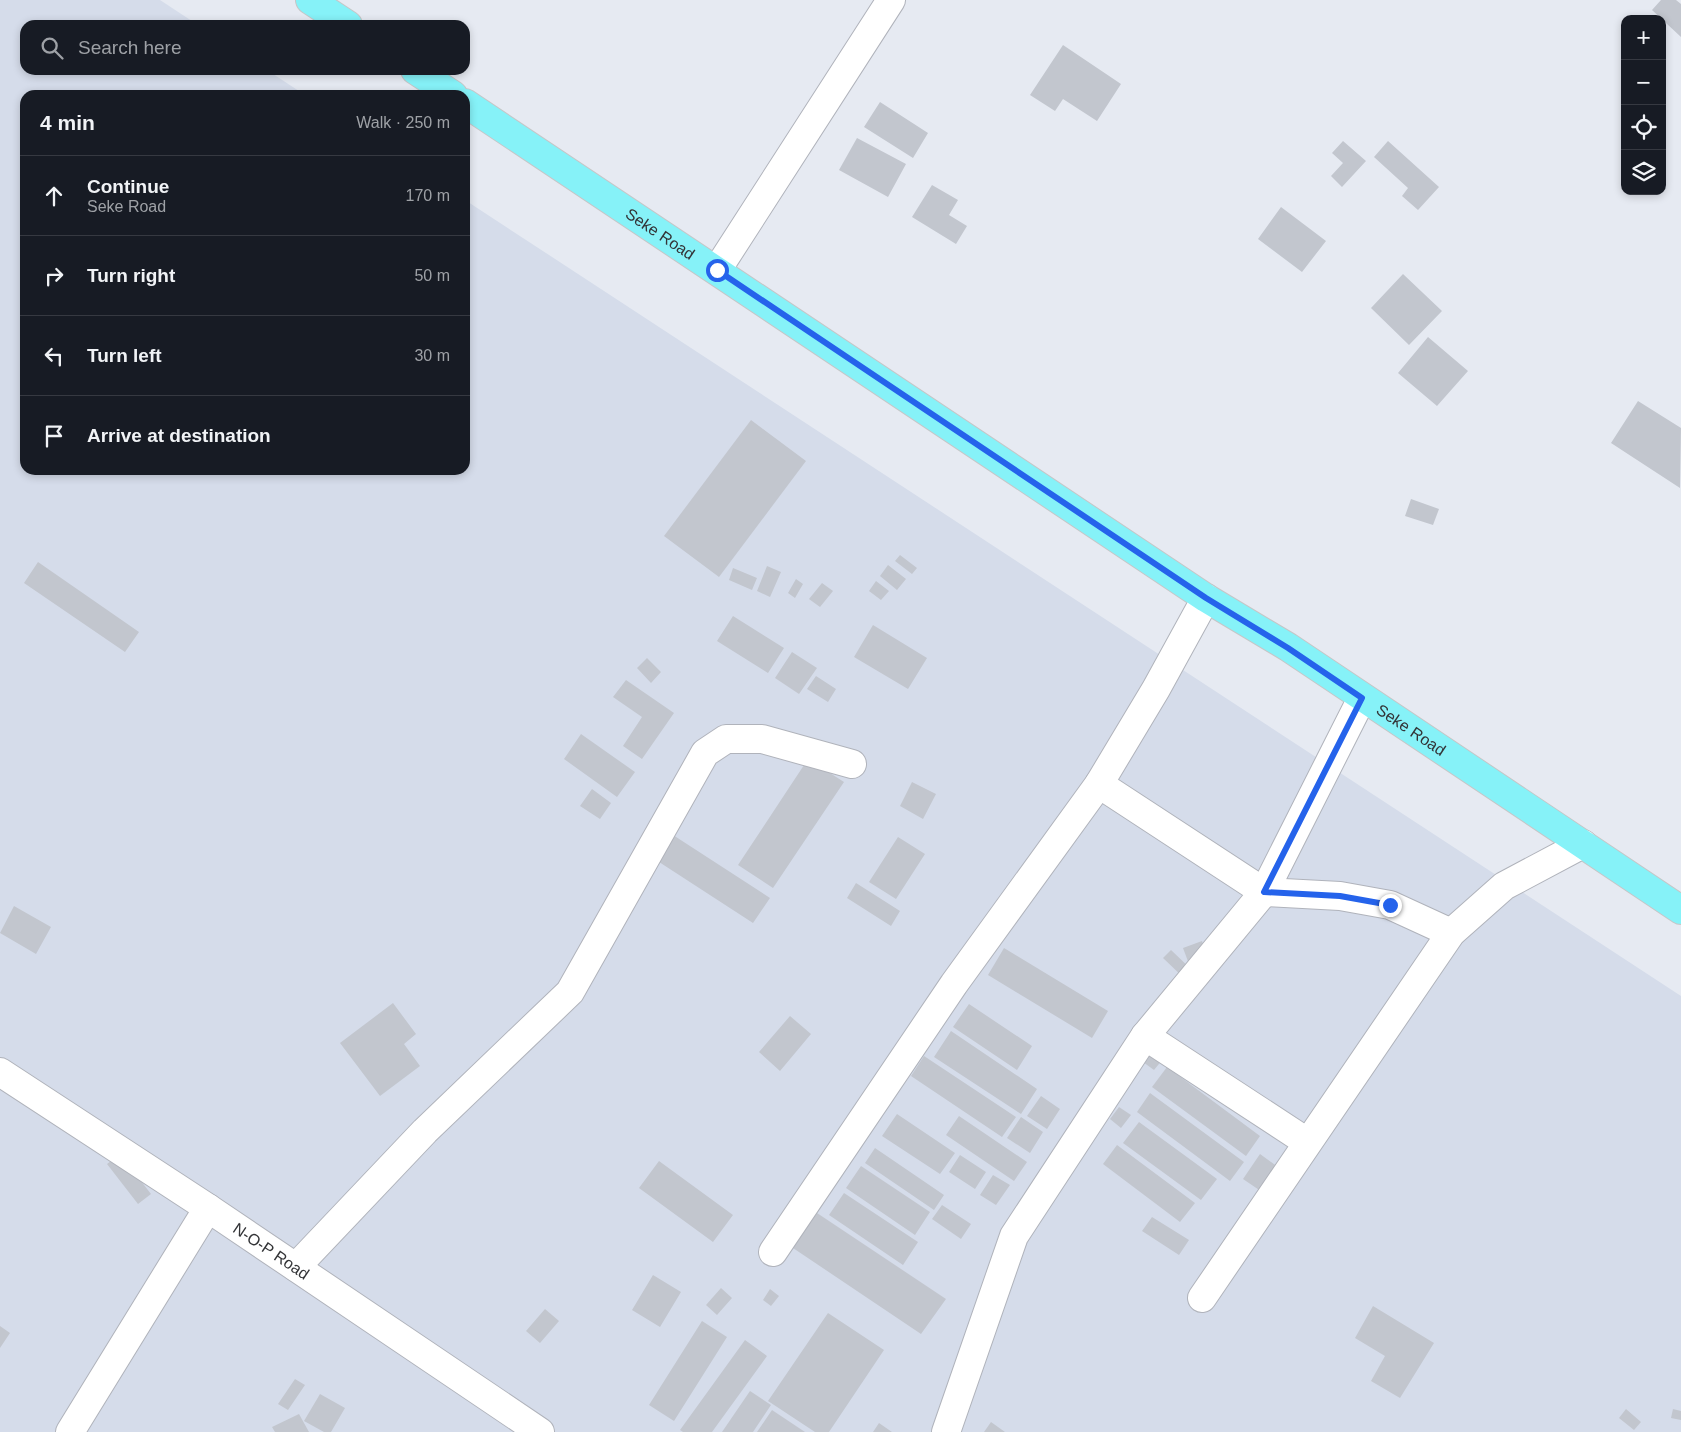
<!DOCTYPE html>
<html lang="en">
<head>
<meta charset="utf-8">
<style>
	:root { --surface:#171b24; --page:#242831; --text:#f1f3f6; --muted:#9ea1a6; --line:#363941 }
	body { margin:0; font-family:Helvetica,sans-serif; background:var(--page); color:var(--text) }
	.controls { position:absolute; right:15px; top:15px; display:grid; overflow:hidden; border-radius:10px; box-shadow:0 2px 8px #0003 }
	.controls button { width:45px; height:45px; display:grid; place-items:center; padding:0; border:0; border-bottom:1px solid var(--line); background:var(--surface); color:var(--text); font:25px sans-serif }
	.stop { position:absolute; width:15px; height:15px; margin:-11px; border:4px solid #2563eb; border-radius:50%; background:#fff }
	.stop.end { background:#2563eb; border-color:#fff; box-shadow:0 1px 5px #0008 }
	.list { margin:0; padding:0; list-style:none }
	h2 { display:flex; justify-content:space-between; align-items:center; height:65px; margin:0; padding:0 20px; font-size:21px }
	h2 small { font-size:16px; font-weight:400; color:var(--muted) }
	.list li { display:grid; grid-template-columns:32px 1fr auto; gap:15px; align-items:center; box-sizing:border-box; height:80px; padding:0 20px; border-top:1px solid var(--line) }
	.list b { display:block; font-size:19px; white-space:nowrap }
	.list p { margin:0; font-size:16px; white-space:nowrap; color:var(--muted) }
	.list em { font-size:16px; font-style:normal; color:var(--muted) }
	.icon { flex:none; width:28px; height:28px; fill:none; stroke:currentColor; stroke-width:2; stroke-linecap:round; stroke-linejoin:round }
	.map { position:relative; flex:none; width:1681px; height:1432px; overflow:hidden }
	.search { position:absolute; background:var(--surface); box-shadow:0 2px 8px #0003; left:20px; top:20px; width:450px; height:55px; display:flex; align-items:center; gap:12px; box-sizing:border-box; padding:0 18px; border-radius:15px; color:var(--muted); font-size:19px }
	.panel { position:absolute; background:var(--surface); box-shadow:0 2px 8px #0003; left:20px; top:90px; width:450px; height:385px; border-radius:15px }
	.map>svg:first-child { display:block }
</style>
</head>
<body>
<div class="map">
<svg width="1681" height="1432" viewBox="0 0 1681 1432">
	<rect width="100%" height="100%" fill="#e6eaf2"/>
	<!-- built -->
	<path fill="#d5dcea" d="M 0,0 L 160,0 L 198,25 L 25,25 L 25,70 L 267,70 L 305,95 L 25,95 L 25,470 L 465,470 L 465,200 L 1681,996 L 1681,1432 L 0,1432 Z"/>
	<!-- building -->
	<path fill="#c2c6ce" d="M 1661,0 L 1676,0 L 1681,4 L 1681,37 L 1652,10 Z
		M 1063,45 L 1121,84 L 1097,121 L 1063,99 L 1055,111 L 1030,95 Z
		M 880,102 L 928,133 L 913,158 L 864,127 Z
		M 857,138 L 906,164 L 888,197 L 839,170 Z
		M 1343,141 L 1366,161 L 1342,187 L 1331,176 L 1343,163 L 1332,153 Z
		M 1388,141 L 1439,187 L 1418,210 L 1402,196 L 1408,188 L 1374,157 Z
		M 932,185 L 958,200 L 949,215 L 967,226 L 956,244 L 912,217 Z
		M 1281,207 L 1326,241 L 1302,272 L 1258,239 Z
		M 1403,274 L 1442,311 L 1409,345 L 1371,308 Z
		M 1428,337 L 1468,371 L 1437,406 L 1398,373 Z
		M 1638,401 L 1681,428 L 1680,488 L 1611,443 Z
		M 751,420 L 806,461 L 719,577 L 664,536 Z
		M 1411,499 L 1439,509 L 1433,525 L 1405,516 Z
		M 900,555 L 917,568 L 912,574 L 895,561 Z
		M 38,562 L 139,632 L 125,652 L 24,583 Z
		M 888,565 L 906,579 L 897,590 L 880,576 Z
		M 767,566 L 781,572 L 770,597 L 757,591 Z
		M 733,568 L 757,578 L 752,590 L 729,580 Z
		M 796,579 L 803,584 L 795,598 L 788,593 Z
		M 876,581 L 889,591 L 881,600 L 869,591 Z
		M 822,583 L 833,591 L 820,607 L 809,599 Z
		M 733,616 L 784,648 L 768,673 L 717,641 Z
		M 873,625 L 927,658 L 908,689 L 854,657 Z
		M 792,652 L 817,668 L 799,694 L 775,678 Z
		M 647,658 L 661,672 L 651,683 L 637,668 Z
		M 816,676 L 836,689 L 828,702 L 807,689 Z
		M 626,680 L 674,713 L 642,759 L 623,746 L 642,717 L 613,697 Z
		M 581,734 L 635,772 L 617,797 L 564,759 Z
		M 808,759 L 844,782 L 773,888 L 738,865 Z
		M 912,782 L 936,794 L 923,819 L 900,806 Z
		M 592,789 L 611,803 L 600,819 L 580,806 Z
		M 673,835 L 770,898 L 753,923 L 656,860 Z
		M 898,837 L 925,854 L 896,899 L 869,882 Z
		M 856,883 L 900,911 L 891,926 L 847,898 Z
		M 14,906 L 51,927 L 36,954 L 0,933 Z
		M 1202,941 L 1207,957 L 1189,964 L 1183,948 Z
		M 1004,948 L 1108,1011 L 1092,1038 L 988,975 Z
		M 1171,950 L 1193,971 L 1185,979 L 1163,958 Z
		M 393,1003 L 416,1034 L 404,1044 L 420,1066 L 380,1096 L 340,1043 Z
		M 969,1004 L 1032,1046 L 1017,1070 L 953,1027 Z
		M 790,1016 L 811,1034 L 780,1071 L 759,1052 Z
		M 951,1031 L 1037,1089 L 1021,1114 L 934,1057 Z
		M 1152,1051 L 1163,1059 L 1154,1070 L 1143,1062 Z
		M 924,1056 L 1016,1117 L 1002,1137 L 911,1076 Z
		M 1167,1067 L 1260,1136 L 1246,1156 L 1152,1087 Z
		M 1150,1093 L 1244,1162 L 1230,1181 L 1137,1112 Z
		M 1041,1096 L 1060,1109 L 1047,1129 L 1027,1116 Z
		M 1119,1107 L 1131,1115 L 1121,1128 L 1110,1119 Z
		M 897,1114 L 955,1153 L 940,1174 L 882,1136 Z
		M 959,1116 L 1027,1162 L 1014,1181 L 946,1135 Z
		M 1021,1117 L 1043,1132 L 1030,1153 L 1007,1138 Z
		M 1139,1122 L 1217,1179 L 1201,1200 L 1123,1143 Z
		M 1117,1145 L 1195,1203 L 1180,1222 L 1103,1164 Z
		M 875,1148 L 944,1195 L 934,1210 L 865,1163 Z
		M 120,1154 L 151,1194 L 138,1204 L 107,1164 Z
		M 1260,1154 L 1285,1172 L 1268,1196 L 1243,1179 Z
		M 960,1155 L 986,1172 L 975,1189 L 949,1172 Z
		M 659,1161 L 733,1215 L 713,1242 L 639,1188 Z
		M 861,1166 L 930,1212 L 915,1235 L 846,1188 Z
		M 993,1175 L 1010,1185 L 996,1205 L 980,1195 Z
		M 844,1193 L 918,1242 L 903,1265 L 829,1215 Z
		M 942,1205 L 971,1224 L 961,1239 L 932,1219 Z
		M 817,1213 L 946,1299 L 921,1334 L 793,1248 Z
		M 1152,1217 L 1189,1240 L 1179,1255 L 1142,1231 Z
		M 653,1275 L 681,1292 L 660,1327 L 632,1310 Z
		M 721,1288 L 732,1298 L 717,1315 L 706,1305 Z
		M 770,1289 L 779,1296 L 771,1306 L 763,1300 Z
		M 1373,1306 L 1434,1343 L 1400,1398 L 1371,1381 L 1385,1356 L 1355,1338 Z
		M 545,1309 L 559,1321 L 540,1343 L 526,1331 Z
		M 828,1313 L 884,1350 L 829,1432 L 815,1432 L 768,1401 Z
		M 702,1321 L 727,1337 L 674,1421 L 649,1405 Z
		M 0,1326 L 10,1333 L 0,1348 Z
		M 745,1340 L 767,1356 L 712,1432 L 683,1432 L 680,1430 Z
		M 295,1379 L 305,1385 L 288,1410 L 278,1404 Z
		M 750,1391 L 771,1405 L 753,1432 L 722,1432 Z
		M 320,1394 L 345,1408 L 331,1432 L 324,1432 L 304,1421 Z
		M 1626,1409 L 1641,1422 L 1634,1430 L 1619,1418 Z
		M 1673,1409 L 1681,1411 L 1681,1420 L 1671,1418 Z
		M 772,1410 L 805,1432 L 757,1432 Z
		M 299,1414 L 309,1432 L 275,1432 L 272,1427 Z
		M 991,1422 L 1005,1432 L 984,1432 Z
		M 879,1423 L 892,1432 L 873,1432 Z"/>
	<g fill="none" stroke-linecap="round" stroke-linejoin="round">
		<!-- minor casing -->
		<g stroke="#b0b3bb" stroke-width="30">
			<g id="minor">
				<path d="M 717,270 L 891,0"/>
				<path d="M 1099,784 L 1264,892 L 1340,896 L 1390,905 L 1451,933"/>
				<path d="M 1145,1036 L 1307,1142"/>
				<path id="s1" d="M 0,1072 L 208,1208 L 540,1432"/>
				<path d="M 773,1252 L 954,984 L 1099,784 L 1156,689 L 1206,598"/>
				<path d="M 296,1267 L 425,1131 L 570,992 L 705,753 L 726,739 L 762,739 L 852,764"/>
				<path d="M 1202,1298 L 1451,933 L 1504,886 L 1583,844"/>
				<path d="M 70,1432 L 208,1208"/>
				<path d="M 946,1432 L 1014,1236 L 1145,1036 L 1264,892 L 1362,698"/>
			</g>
		</g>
		<!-- major casing -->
		<g stroke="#c6c6c7" stroke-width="30">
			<g id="major">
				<path d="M 310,0 L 348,25"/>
				<path d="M 415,70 L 453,95"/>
				<path id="s2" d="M 465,103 L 1206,598 L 1288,647 L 1681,910"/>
			</g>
		</g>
		<!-- minor -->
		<use href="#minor" stroke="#fff" stroke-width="28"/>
		<!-- major -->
		<use href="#major" stroke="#86f2f8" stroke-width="28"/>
	</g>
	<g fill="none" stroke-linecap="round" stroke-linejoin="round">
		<!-- route -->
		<path stroke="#2563eb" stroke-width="6" d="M 717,270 L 1206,598 L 1288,648 L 1362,698 L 1264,892 L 1340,896 L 1390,905"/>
	</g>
	<g text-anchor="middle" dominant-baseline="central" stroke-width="4" stroke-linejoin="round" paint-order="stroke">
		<!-- street labels -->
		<g font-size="16" fill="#333437" stroke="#fff">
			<text stroke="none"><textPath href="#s2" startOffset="235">Seke Road</textPath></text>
			<text stroke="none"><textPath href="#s2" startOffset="1135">Seke Road</textPath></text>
			<text stroke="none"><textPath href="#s1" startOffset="325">N-O-P Road</textPath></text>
		</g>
	</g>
</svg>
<div class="controls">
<button>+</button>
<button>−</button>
<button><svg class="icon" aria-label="locate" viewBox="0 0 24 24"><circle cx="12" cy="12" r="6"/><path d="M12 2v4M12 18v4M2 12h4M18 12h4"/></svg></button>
<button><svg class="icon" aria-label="layers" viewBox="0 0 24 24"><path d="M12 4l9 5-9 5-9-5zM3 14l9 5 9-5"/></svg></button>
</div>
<div class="stop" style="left:717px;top:270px"></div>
<div class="stop end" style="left:1390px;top:905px"></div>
<div class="search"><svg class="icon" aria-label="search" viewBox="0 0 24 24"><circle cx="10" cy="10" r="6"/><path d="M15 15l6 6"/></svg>Search here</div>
<section class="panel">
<h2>4 min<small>Walk · 250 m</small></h2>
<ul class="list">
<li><svg class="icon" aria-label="ahead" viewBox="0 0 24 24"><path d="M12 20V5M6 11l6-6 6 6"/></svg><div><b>Continue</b><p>Seke Road</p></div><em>170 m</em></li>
<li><svg class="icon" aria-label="right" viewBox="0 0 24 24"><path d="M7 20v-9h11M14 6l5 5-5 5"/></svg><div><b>Turn right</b></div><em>50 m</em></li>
<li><svg class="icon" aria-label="left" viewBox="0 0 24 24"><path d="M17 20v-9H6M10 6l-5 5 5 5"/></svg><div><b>Turn left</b></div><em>30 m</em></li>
<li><svg class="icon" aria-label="arrive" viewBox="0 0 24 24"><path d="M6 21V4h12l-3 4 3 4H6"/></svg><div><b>Arrive at destination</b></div></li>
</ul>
</section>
</div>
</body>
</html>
